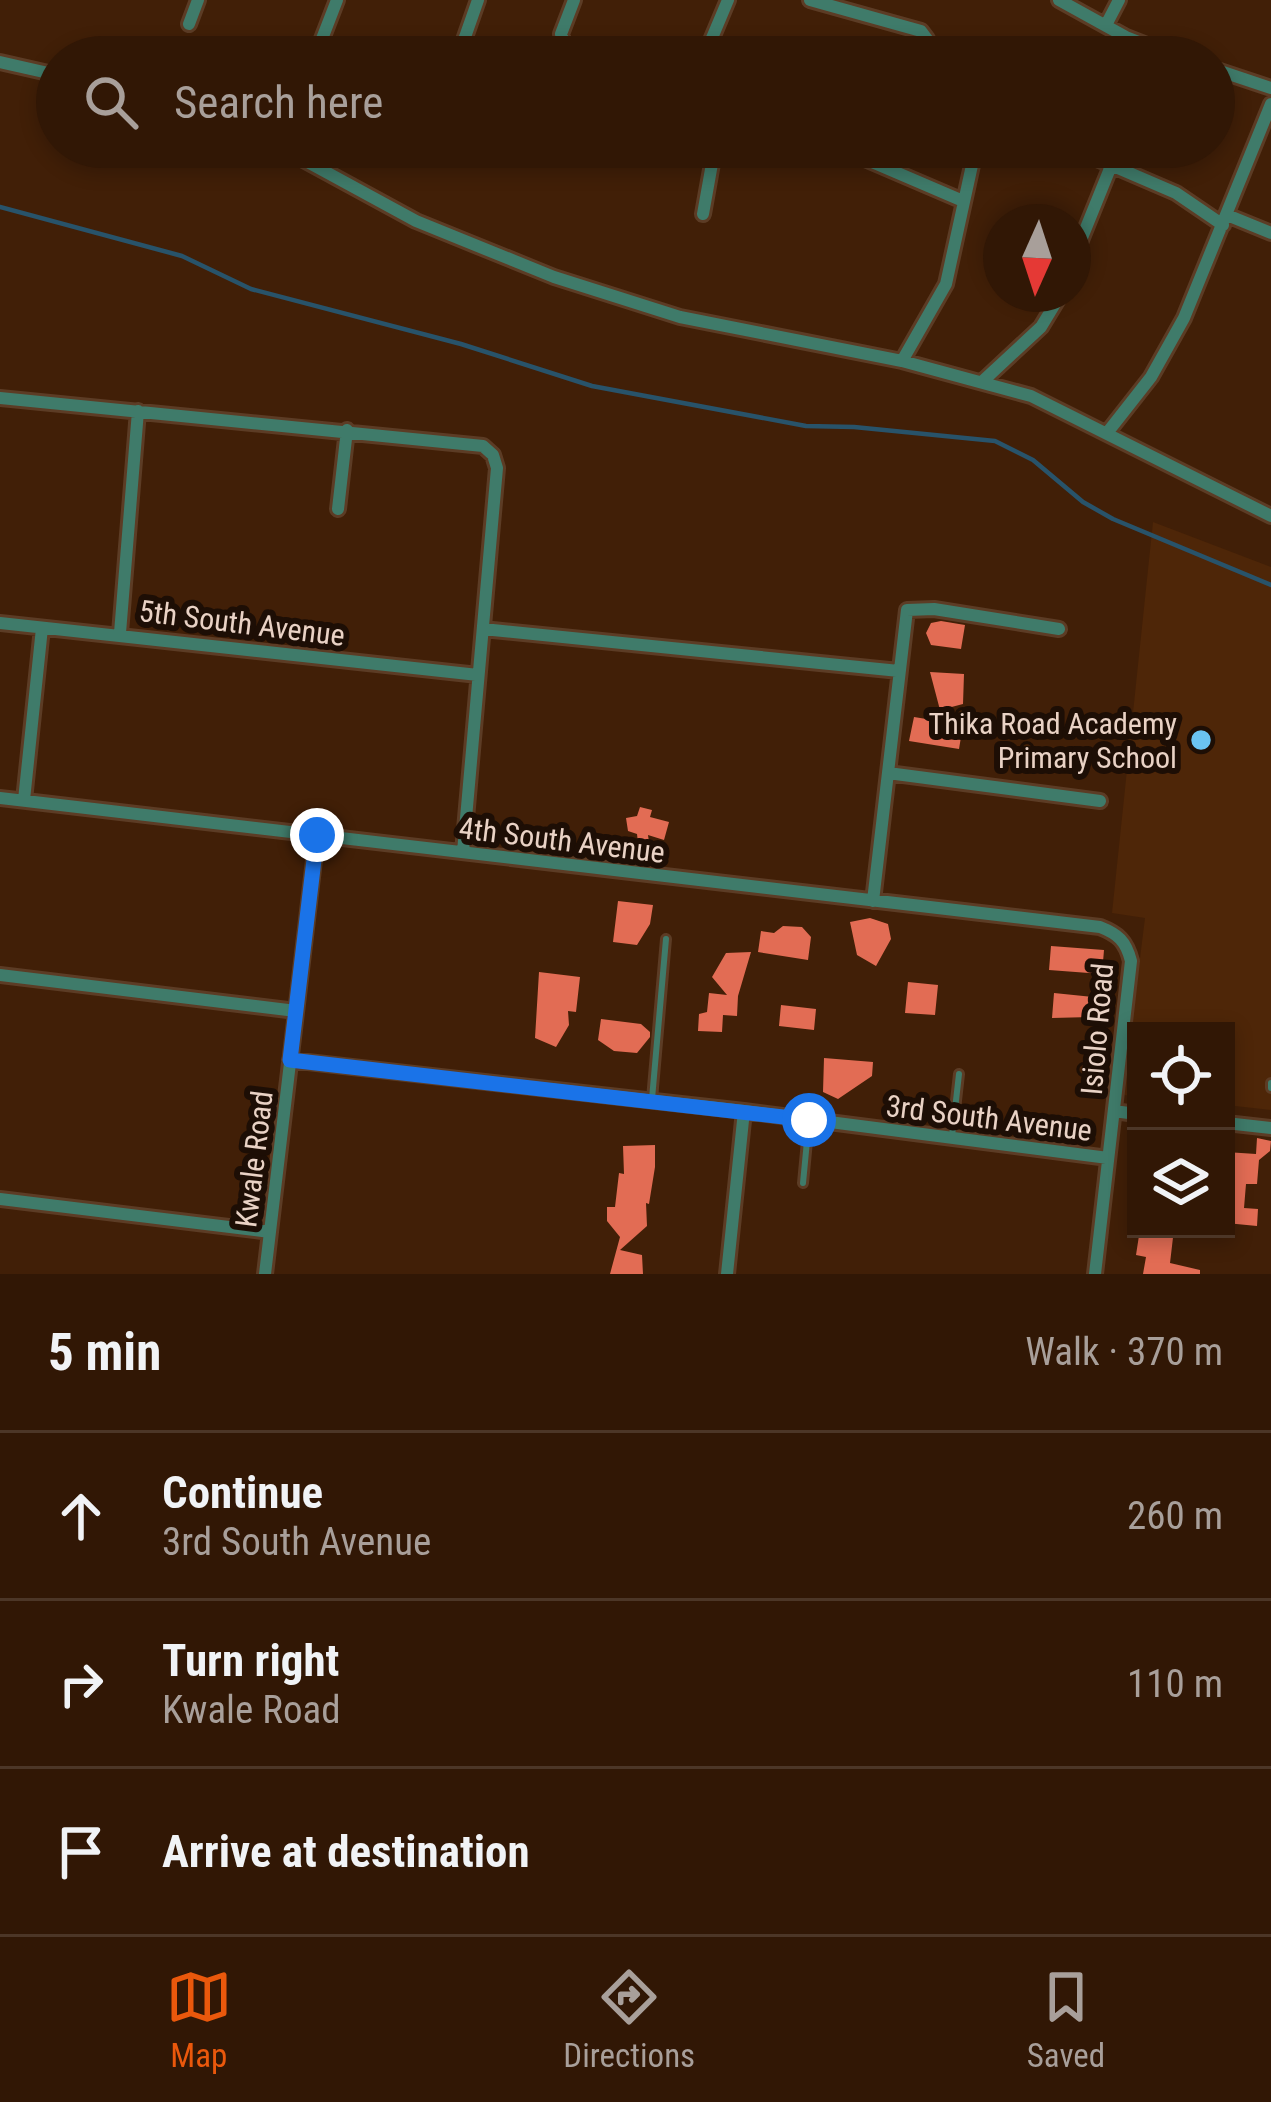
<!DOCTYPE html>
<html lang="en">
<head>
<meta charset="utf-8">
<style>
	:root { --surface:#311705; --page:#39200f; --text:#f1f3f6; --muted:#a89f9a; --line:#4c3627; --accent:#ea580c }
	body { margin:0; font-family:"Roboto Condensed",sans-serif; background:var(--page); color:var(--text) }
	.controls { position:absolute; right:36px; bottom:36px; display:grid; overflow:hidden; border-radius:0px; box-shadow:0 6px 18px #0003 }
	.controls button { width:108px; height:108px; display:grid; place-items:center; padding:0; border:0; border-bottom:3px solid var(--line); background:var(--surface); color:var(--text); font:60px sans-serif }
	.compass { position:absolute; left:983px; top:204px; width:108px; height:108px; border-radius:50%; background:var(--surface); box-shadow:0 6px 18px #0003; rotate:183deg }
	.stop { position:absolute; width:36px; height:36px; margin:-27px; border:9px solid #1a73e8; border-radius:50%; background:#fff }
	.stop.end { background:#1a73e8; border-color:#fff; box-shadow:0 3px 12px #0008 }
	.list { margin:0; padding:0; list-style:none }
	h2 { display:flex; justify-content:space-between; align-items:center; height:156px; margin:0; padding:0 48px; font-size:51px }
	h2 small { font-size:39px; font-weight:400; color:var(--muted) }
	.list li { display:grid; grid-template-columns:78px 1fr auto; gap:36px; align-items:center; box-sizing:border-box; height:168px; padding:0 48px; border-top:3px solid var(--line) }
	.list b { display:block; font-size:45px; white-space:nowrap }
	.list p { margin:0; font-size:39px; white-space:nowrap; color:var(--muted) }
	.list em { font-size:39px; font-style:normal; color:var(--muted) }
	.icon { flex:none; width:66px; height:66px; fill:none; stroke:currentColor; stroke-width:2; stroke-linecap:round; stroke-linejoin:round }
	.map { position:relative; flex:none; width:1271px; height:1274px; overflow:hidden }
	.search { position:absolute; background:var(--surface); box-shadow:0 6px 18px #0003; left:36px; right:36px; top:36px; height:132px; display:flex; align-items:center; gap:30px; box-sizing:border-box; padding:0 42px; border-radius:66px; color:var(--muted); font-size:45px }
	.sheet { height:660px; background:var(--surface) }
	nav { display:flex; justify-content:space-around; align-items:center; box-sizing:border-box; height:168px; border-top:3px solid var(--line); background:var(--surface); font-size:33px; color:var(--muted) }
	nav a { display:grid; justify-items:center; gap:6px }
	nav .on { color:var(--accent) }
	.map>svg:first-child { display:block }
</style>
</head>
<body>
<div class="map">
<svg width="1271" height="1274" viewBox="0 0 1271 1274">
	<rect width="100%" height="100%" fill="#411f07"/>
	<!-- built -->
	<path fill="#4e2608" d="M 1153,522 L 1271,567 L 1271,1110 L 1226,1105 L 1226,1031 L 1136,1031 L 1136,1096 L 1123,1095 L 1145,918 L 1112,913 Z"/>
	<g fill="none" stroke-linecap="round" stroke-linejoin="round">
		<!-- stream -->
		<path stroke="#28536a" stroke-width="4.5" d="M 0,207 L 182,256 L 251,289 L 461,344 L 592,386 L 806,426 L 854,427 L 995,441 L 1033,460 L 1083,502 L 1113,519 L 1271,585"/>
	</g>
	<!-- building -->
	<path fill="#e26c54" d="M 941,621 L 965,625 L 961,649 L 931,645 L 926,633 L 931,623 Z
		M 930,672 L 964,674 L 963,704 L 940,710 Z
		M 914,717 L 963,725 L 959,749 L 909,741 Z
		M 640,807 L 652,810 L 650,817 L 669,822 L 664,840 L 648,835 L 649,842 L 638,843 L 637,834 L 628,831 L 626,818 L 637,816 Z
		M 618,901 L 653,905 L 650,924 L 637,945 L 613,942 Z
		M 870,918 L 888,924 L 891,939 L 876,966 L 857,955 L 850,922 Z
		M 783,926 L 802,927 L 811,937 L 808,960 L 758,952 L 761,931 L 774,933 Z
		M 1051,946 L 1104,950 L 1102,974 L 1049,970 Z
		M 751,952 L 738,996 L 737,1016 L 723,1015 L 722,1032 L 698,1031 L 699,1014 L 707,1012 L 709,993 L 727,995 L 712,977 L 726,953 Z
		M 539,972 L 580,977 L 576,1012 L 568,1011 L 569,1025 L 556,1047 L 535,1038 Z
		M 908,982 L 938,985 L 935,1015 L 905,1013 Z
		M 1054,993 L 1093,997 L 1091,1017 L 1052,1018 Z
		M 781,1005 L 816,1009 L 814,1030 L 779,1026 Z
		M 601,1019 L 641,1024 L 650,1032 L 650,1037 L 637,1053 L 614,1051 L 598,1040 Z
		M 824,1058 L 873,1062 L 872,1076 L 838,1099 L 823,1092 Z
		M 1257,1138 L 1271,1141 L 1270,1151 L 1259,1160 L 1257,1184 L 1246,1184 L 1244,1208 L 1258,1209 L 1257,1226 L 1226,1223 L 1226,1194 L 1235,1194 L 1226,1177 L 1226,1152 L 1256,1154 Z
		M 655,1145 L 655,1167 L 649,1204 L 646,1203 L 647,1226 L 620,1250 L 642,1255 L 643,1274 L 610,1274 L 620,1237 L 607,1221 L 607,1207 L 615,1207 L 619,1173 L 624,1174 L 623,1146 Z
		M 1140,1229 L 1174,1229 L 1170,1263 L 1200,1270 L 1200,1274 L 1143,1274 L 1146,1257 L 1136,1255 Z"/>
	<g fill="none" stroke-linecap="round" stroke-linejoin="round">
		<!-- lane casing -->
		<g stroke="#5c3c25" stroke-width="12">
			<path id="lane" d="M 1271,1083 L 1271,1088
				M 652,1099 L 666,939
				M 952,1136 L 959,1074
				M 803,1183 L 809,1120"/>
		</g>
		<!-- street casing -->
		<g stroke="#5c3c25" stroke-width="18">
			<path id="street" d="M 574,0 L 561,34 L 564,43 L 581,57
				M 810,0 L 921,31 L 927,39 L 923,57
				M 1059,0 L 1126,37 L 1177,57
				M 189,24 L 198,0
				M 1106,25 L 1119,0
				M 315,57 L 337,0
				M 458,57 L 478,0
				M 704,57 L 728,0
				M 0,62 L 57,75
				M 1214,69 L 1271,88
				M 280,147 L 416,221 L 554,277 L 680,317 L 902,361 L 1031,396 L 1271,516
				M 837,147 L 963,201
				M 1069,147 L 1176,193 L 1223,225
				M 544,152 L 566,154 L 570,147
				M 703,214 L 715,147
				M 1227,215 L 1271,233
				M 1073,260 L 1111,166
				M 902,361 L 946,284 L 976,147
				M 984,380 L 1041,327 L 1061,294
				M 0,398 L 483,446 L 493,455 L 497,468 L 463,852
				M 1107,433 L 1151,377 L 1184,318 L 1271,104
				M 338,509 L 347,430
				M 0,623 L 478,675
				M 483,629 L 899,671
				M 120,633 L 138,411
				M 888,773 L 1100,801
				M 0,798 L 1100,927 C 1118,934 1126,941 1131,961 L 1095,1274
				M 24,800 L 42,628
				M 873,901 L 907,610 L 934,609 L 1059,629
				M 0,975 L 296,1011
				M 290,1060 L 744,1111 L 1108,1158
				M 1114,1111 L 1136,1114
				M 1226,1123 L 1271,1128
				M 0,1199 L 270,1232
				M 265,1274 L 317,835
				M 727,1274 L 744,1111"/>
		</g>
		<!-- lane -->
		<use href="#lane" stroke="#3f7b6a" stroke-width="6"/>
		<!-- street -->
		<use href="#street" stroke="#3f7b6a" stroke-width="12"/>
	</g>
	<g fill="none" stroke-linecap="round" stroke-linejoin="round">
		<!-- route -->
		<path stroke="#1a73e8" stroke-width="15" d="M 317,835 L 290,1060 L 809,1120"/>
	</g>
	<!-- markers -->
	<circle fill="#6ac3f1" stroke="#1d0e05" stroke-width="4.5" cx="1201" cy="740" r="12"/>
	<g text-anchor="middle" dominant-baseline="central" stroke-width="12" stroke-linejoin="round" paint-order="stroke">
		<!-- street labels -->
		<g font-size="30" fill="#e9d2c5" stroke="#1d0e05">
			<text transform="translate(242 623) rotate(7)">5th South Avenue</text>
			<text transform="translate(562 840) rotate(7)">4th South Avenue</text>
			<text transform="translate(1097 1029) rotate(-85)">Isiolo Road</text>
			<text transform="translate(989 1118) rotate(7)">3rd South Avenue</text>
			<text transform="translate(254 1159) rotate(-83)">Kwale Road</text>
		</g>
		<!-- poi labels -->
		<g font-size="30" fill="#e9d2c5" stroke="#1d0e05" text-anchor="end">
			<text x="1177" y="723">Thika Road Academy<tspan x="1177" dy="34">Primary School</tspan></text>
		</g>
	</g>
</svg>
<div class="controls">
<button><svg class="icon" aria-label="locate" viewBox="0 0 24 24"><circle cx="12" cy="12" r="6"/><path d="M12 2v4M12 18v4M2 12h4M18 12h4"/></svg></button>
<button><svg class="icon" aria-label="layers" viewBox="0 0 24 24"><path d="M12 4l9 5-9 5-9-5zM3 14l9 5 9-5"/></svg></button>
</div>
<svg class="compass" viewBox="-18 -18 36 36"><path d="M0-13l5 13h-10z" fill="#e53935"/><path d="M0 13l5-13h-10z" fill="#a89f9a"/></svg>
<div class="stop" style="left:809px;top:1120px"></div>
<div class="stop end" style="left:317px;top:835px"></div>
<div class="search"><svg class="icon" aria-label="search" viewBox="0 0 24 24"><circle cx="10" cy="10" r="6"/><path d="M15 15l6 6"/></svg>Search here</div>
</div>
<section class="sheet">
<h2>5 min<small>Walk · 370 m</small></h2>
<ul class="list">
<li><svg class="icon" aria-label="ahead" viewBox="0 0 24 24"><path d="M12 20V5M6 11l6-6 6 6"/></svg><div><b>Continue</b><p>3rd South Avenue</p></div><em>260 m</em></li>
<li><svg class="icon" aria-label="right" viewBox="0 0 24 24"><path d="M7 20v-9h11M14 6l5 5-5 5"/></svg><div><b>Turn right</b><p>Kwale Road</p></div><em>110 m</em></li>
<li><svg class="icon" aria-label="arrive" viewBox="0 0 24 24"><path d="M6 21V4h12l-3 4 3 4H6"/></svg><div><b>Arrive at destination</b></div></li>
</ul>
</section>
<nav>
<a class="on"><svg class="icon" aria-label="map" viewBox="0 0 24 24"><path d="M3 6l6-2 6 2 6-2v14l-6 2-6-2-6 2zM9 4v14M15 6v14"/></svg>Map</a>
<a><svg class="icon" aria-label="directions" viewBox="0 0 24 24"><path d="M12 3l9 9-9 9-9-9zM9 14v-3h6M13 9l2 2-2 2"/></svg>Directions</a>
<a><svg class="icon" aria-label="saved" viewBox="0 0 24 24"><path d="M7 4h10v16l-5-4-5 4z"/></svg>Saved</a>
</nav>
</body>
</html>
